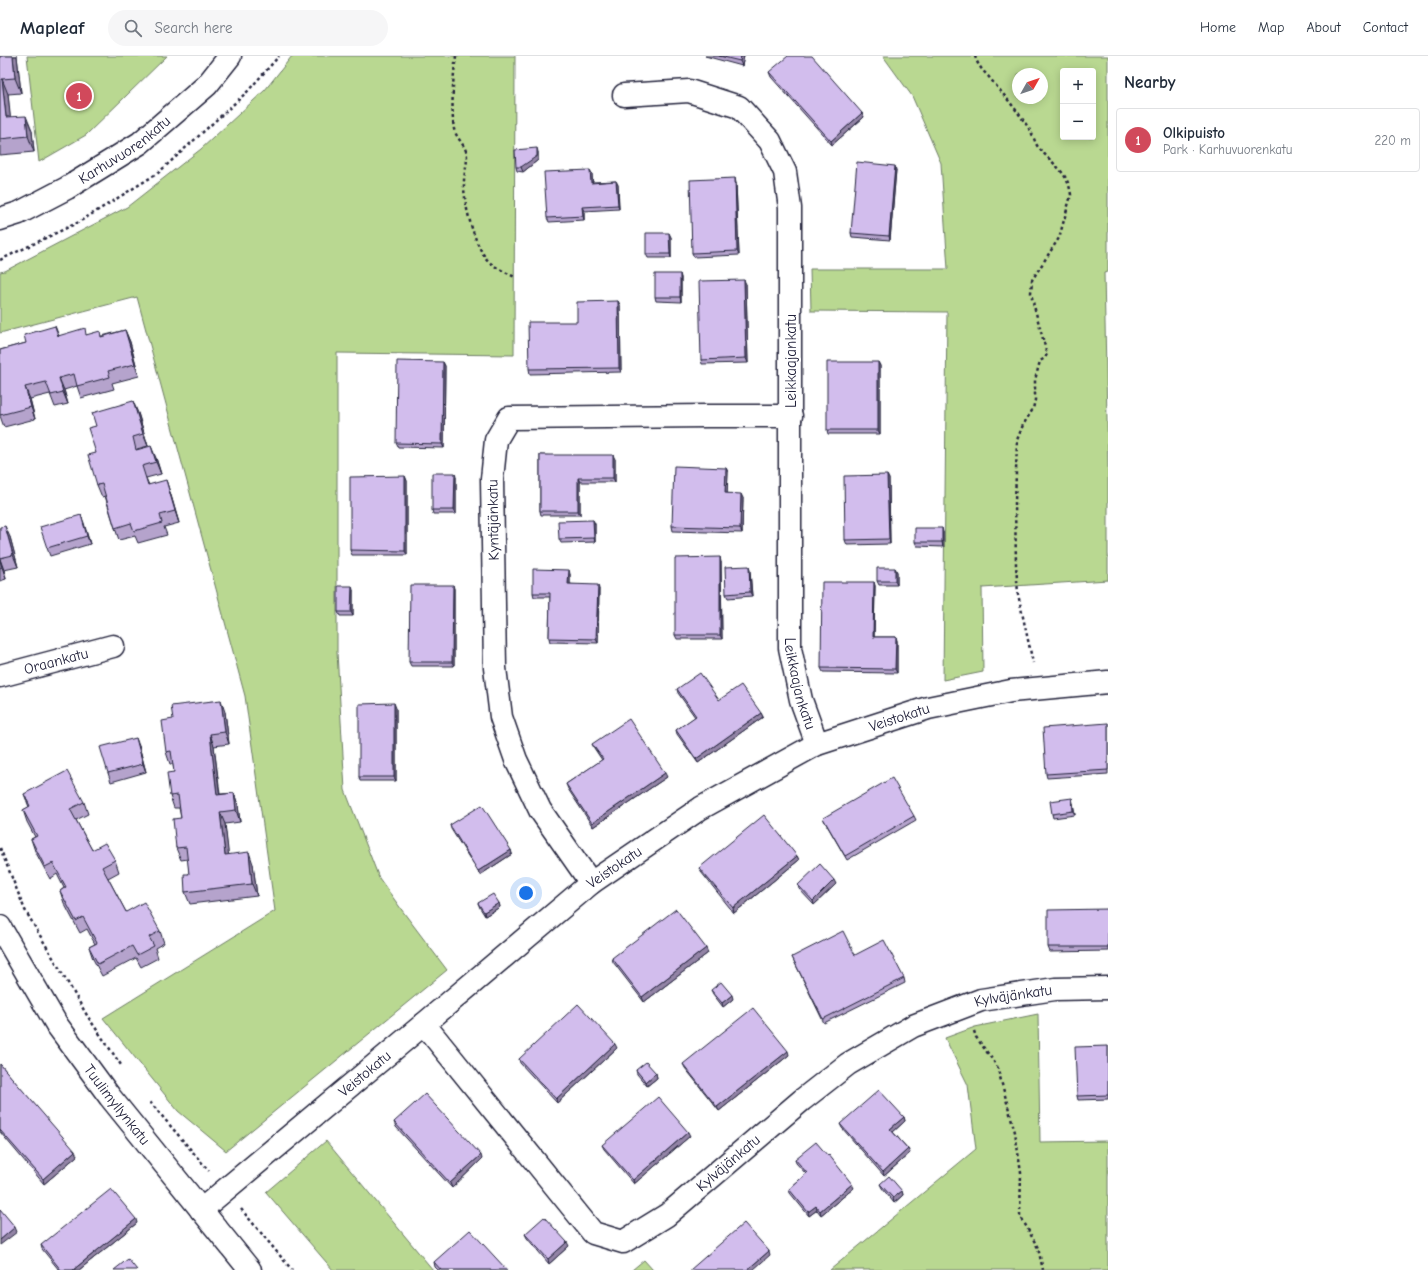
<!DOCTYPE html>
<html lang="en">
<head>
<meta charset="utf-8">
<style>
	:root { --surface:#fff; --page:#f6f6f7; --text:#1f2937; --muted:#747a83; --line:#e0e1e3; --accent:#d1495b }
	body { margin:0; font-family:"Comic Neue",sans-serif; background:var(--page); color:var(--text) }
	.controls { position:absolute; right:12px; top:12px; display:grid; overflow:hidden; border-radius:4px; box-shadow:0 2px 10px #0003 }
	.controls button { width:36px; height:36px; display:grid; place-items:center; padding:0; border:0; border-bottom:1px solid var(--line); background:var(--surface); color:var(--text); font:20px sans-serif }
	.compass { position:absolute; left:1012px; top:12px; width:36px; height:36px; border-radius:50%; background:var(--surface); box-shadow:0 2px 10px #0003; rotate:50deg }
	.you { position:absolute; left:526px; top:837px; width:14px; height:14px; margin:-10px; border:3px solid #fff; border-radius:50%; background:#1a73e8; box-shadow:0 0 0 6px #1a73e833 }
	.badge { display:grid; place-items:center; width:26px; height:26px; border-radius:50%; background:var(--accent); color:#fff; font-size:13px; font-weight:700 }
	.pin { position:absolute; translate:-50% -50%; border:2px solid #fff; box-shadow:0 1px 4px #0006 }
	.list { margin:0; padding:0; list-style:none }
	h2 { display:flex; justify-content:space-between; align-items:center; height:52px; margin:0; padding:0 16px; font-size:17px }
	h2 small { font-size:13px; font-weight:400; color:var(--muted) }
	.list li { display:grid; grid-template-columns:26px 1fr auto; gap:12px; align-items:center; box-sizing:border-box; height:64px; margin:0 8px 8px; padding:0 8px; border:1px solid var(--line); border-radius:4px }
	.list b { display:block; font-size:15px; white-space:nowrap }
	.list p { margin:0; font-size:13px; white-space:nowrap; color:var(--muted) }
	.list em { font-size:13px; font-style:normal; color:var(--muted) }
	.icon { flex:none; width:22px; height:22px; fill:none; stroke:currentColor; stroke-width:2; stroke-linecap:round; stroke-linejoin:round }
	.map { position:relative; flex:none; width:1108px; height:1214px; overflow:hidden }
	header { display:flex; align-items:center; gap:24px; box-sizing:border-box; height:56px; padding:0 20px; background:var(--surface); border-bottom:1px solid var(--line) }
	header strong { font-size:19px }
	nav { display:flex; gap:22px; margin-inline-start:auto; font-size:14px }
	.search { width:280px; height:36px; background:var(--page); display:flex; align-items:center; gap:10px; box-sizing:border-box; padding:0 14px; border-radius:22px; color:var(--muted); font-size:15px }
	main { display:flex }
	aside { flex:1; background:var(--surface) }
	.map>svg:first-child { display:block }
</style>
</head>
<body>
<header>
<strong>Mapleaf</strong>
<div class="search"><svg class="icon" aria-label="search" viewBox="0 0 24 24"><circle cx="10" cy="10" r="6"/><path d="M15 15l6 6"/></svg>Search here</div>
<nav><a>Home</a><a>Map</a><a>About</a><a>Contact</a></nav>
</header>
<main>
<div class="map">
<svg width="1108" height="1214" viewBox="0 0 1108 1214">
	<rect width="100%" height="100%" fill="#fff"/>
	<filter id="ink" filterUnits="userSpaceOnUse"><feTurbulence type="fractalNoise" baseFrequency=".025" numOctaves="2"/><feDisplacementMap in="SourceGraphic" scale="8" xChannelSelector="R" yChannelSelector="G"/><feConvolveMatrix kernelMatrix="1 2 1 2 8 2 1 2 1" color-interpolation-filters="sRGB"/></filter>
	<g filter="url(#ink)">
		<!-- green -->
		<path fill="#b9d891" stroke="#6e7d66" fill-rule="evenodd" d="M 27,0 L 167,0 L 86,79 L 39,106 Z
			M 292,0 L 515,0 L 514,299 L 337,297 L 337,596 L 345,734 L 379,822 L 404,857 L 447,914 L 226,1095 L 178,1055 L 103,962 L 275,855 L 245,640 L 137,241 L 0,277 L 0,216 L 5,215 L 127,151 L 201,93 L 265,34 Z
			M 883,0 L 1108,0 L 1108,216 L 1104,217 L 1108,413 L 1108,524 L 982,532 L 983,616 L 943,624 L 947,256 L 811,255 L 810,213 L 948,213 L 941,107 L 912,40 ZM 1063,15 L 1093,15 L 1093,81 L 1063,81 ZM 1018,18 L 1042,18 L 1042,42 L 1018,42 Z
			M 1038,958 L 1040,1086 L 1108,1085 L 1108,1214 L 830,1214 L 976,1093 L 968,1029 L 945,982 L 975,971 Z
			M 326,1085 L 433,1214 L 333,1214 L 266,1136 Z
			M 644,1204 L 653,1214 L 632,1214 Z"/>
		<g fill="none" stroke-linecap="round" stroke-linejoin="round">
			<!-- minor casing -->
			<g stroke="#22223b" stroke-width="25">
				<g id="minor">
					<path id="s1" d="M 624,39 L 689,35 L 739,51 L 770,85 L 785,116 L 790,152 L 790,592 L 801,644 L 817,688"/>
					<path id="s2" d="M 0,163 L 19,157 L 67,132 L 140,87 L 207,29 L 230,0"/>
					<path id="s3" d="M 0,620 L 113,590"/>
					<path d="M 591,827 L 540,754 L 516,704 L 501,661 L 495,612 L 492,423 L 496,384 L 509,362 L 708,360 L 791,360"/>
					<path id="s4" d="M 0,871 L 57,969 L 110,1041 L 250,1214"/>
					<path id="s5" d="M 424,968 L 593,1177 L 623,1186 L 667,1159 L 802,1044 L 848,1008 L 913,970 L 981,944 L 1055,933 L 1108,932"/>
					<path id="s6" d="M 201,1154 L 424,968 L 591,827 L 701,752 L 817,688 L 928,652 L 1011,635 L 1108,626"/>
				</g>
			</g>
			<!-- path -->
			<path stroke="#22223b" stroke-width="2.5" stroke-dasharray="3 3" stroke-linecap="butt" d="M 456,0 C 453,19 451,55 454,73 C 456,81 463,87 466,95 C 469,104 464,116 464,125 C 463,145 473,184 485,201 C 491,210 505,216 515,221
				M 975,0 C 977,8 982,14 988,20 C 1003,38 1019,56 1031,76 C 1034,81 1035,88 1039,92 C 1053,109 1068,115 1071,139 L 1059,182 L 1032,224 L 1031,237 L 1033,246 L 1047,298 L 1045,302 L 1040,305 L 1035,324 L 1035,344 L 1033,353 L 1023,369 L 1017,384 L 1015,447 L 1016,509 L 1018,538 L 1033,607
				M 0,204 L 79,166 L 158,117 L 247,36 L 279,0
				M 0,792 L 25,854 L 88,961 L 121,1009
				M 974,975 L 976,981 L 997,1010 L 1015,1076 L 1021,1117 L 1020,1159 L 1038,1192 L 1043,1214
				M 150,1046 L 209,1115
				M 241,1153 L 292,1214"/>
			<!-- minor -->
			<use href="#minor" stroke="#fff" stroke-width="22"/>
		</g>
		<!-- wall -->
		<path fill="#b5a3cc" stroke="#22223b" d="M 0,0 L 17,0 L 21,37 L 8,38 L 10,61 L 32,75 L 34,96 L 0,99 Z
			M 705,0 L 744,0 L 742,10 Z
			M 769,16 L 862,57 L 864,61 L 832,89 L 771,21 Z
			M 538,96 L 538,104 L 523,116 L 517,115 L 516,111 Z
			M 590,114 L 592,118 L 592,126 L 616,125 L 618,129 L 619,153 L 584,155 L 584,164 L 549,166 L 547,162 Z
			M 896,114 L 890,184 L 852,181 L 851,177 Z
			M 736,127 L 739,199 L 694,201 L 692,197 Z
			M 671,181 L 671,202 L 648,202 L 646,198 Z
			M 680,218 L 681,222 L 681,246 L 656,245 L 655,241 Z
			M 746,228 L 748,307 L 702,308 L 701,304 Z
			M 618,245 L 620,249 L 621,316 L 530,318 L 529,313 L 577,266 Z
			M 55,270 L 59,280 L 87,279 L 102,280 L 125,274 L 130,286 L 139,320 L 112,327 L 114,333 L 81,342 L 77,330 L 64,334 L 68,348 L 55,351 L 50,338 L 30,343 L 35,363 L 4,371 L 0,360 L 0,294 L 26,287 Z
			M 443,306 L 445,310 L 444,392 L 398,391 L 396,387 Z
			M 878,306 L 880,310 L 880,378 L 828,378 L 827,374 Z
			M 138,357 L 148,390 L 137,393 L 137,394 L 156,402 L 161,418 L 146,422 L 149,429 L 170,436 L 179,467 L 164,471 L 167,479 L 138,487 L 135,480 L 119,484 L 115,472 L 105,440 L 102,441 L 97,429 L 96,397 Z
			M 540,399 L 615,403 L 615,426 L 580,426 L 580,459 L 541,459 L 540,455 Z
			M 726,412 L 728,416 L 727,437 L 743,442 L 742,477 L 673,475 L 672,470 Z
			M 887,419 L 889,423 L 890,488 L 847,489 L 845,484 Z
			M 405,420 L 407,425 L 407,499 L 352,499 L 350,494 Z
			M 456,421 L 456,458 L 433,458 L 432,454 Z
			M 81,459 L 90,488 L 50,500 L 47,492 Z
			M 593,464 L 595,468 L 595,486 L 561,487 L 559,483 Z
			M 0,471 L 10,481 L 18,511 L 4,514 L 6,523 L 0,525 Z
			M 943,476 L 943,491 L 917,490 L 915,486 Z
			M 721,506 L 722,583 L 677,583 L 675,579 Z
			M 749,510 L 750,515 L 752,540 L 728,542 L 726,538 Z
			M 895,512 L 897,516 L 897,529 L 879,529 L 877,525 Z
			M 570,518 L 570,528 L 599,533 L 598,587 L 550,586 L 549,582 L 550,541 L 534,541 L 533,537 Z
			M 874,526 L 875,530 L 874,581 L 896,581 L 897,585 L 897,617 L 823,616 L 821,612 Z
			M 453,529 L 454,533 L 454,610 L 411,610 L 409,606 Z
			M 353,534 L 353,560 L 340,560 L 338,556 Z
			M 677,633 L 761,657 L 763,661 L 698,707 L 677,678 L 676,674 L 695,661 L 678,637 Z
			M 396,652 L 396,725 L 360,725 L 359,721 Z
			M 225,656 L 229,688 L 214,690 L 220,738 L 234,737 L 238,749 L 240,766 L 225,768 L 228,798 L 253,808 L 257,840 L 190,848 L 185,836 L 189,818 L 188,803 L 181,804 L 176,792 L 181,762 L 179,752 L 174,752 L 170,740 L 174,716 L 173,708 L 170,708 L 166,696 Z
			M 1108,667 L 1108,718 L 1047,722 L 1046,718 Z
			M 592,688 L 667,721 L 593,771 L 568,733 L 566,728 L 602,704 L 594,692 Z
			M 139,690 L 146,716 L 111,726 L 108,717 Z
			M 24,738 L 84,746 L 88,758 L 76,764 L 92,794 L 115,804 L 119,816 L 108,822 L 126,856 L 160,875 L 164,887 L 155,892 L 158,902 L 141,911 L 136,902 L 102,920 L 93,903 L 89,891 L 95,888 L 87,873 L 80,877 L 64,847 L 60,835 L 64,832 L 57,818 L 50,823 L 35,795 L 31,783 L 35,781 L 27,766 L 23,754 L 29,751 Z
			M 1073,747 L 1075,759 L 1053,762 L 1052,758 Z
			M 914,760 L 916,764 L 847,804 L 825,766 L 823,762 Z
			M 450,769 L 511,794 L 512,798 L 480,819 L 451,773 Z
			M 797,800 L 799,804 L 734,857 L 701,816 L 699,812 Z
			M 836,828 L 814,849 L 799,833 L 798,829 Z
			M 478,847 L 499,847 L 500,851 L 485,860 L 480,852 Z
			M 1108,853 L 1108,895 L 1050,896 L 1048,891 Z
			M 708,897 L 644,946 L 613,906 L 612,902 Z
			M 855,899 L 904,922 L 905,927 L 824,967 L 792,901 Z
			M 711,934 L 733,943 L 723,951 L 713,938 Z
			M 1108,990 L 1108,1043 L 1078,1044 L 1077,1040 Z
			M 617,992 L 557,1047 L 520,1007 L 519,1003 Z
			M 789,999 L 719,1055 L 685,1012 L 683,1008 Z
			M 0,1008 L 77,1100 L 44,1128 L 0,1076 Z
			M 636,1014 L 656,1017 L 657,1022 L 647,1030 L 637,1018 Z
			M 904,1061 L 905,1065 L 893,1076 L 908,1093 L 910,1097 L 884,1120 L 842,1072 L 840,1068 Z
			M 394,1066 L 482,1103 L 452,1132 L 396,1071 Z
			M 690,1080 L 634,1128 L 604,1093 L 602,1089 Z
			M 795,1103 L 854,1132 L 821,1159 L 817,1154 L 809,1160 L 790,1137 L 789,1133 L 806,1118 L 796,1107 Z
			M 880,1128 L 902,1135 L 903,1139 L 894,1147 L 882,1132 Z
			M 137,1167 L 79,1214 L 59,1214 L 42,1193 L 41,1189 Z
			M 525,1178 L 569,1190 L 549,1208 L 527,1182 Z
			M 434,1206 L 507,1214 L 438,1214 L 435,1211 Z"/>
		<!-- shaded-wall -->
		<path fill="#9384a6" stroke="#22223b" d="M 13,0 L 17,0 L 21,37 L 15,22 Z
			M 741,0 L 744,0 L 742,10 L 740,5 Z
			M 2,23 L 8,38 L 12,77 L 6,61 Z
			M 862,57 L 864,61 L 832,89 L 831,85 Z
			M 26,60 L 32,75 L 34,96 L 28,80 Z
			M 537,92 L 538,96 L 538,104 L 523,116 L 521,111 Z
			M 895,110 L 896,114 L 890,184 L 889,180 Z
			M 590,114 L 592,118 L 593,131 L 591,127 Z
			M 735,122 L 736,127 L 739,199 L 737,195 Z
			M 616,125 L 618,129 L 619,153 L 618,149 Z
			M 582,151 L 584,155 L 584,164 L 583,160 Z
			M 669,177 L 671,181 L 671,202 L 670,198 Z
			M 680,218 L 681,222 L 681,246 L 680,241 Z
			M 744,224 L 746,228 L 748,307 L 746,302 Z
			M 618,245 L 620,249 L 621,316 L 619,312 Z
			M 125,274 L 130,286 L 139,320 L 135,308 Z
			M 443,306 L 445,310 L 444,392 L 442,388 Z
			M 878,306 L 880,310 L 880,378 L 878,374 Z
			M 59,322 L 64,334 L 68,348 L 63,336 Z
			M 25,331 L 30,343 L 35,363 L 31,351 Z
			M 133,345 L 138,357 L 148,390 L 143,378 Z
			M 151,390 L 156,402 L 161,418 L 156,406 Z
			M 613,399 L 615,403 L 615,426 L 613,422 Z
			M 726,412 L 728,416 L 727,441 L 725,437 Z
			M 455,417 L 456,421 L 456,458 L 454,454 Z
			M 887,419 L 889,423 L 890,488 L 889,483 Z
			M 405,420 L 407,425 L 407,499 L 405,495 Z
			M 578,422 L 580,426 L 580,459 L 578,455 Z
			M 166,424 L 170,436 L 179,467 L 175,455 Z
			M 741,438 L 743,442 L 742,477 L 740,472 Z
			M 81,459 L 84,467 L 90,488 L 87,480 Z
			M 593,464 L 595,468 L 595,486 L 594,482 Z
			M 5,470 L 10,481 L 18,511 L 13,499 Z
			M 942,472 L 943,476 L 943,491 L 942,486 Z
			M 720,501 L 721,506 L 722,583 L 720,579 Z
			M 0,503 L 4,514 L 6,523 L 2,511 Z
			M 749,510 L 750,515 L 752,540 L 750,536 Z
			M 895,512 L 897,516 L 897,529 L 895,525 Z
			M 569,514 L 570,518 L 570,532 L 568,528 Z
			M 874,526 L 875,530 L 874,585 L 873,581 Z
			M 453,529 L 454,533 L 454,610 L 452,606 Z
			M 598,529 L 599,533 L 598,587 L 596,583 Z
			M 352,530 L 353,534 L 353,560 L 351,556 Z
			M 896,581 L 897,585 L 897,617 L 895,613 Z
			M 221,644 L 225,656 L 229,688 L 225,676 Z
			M 394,647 L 396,652 L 396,725 L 394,721 Z
			M 761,657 L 763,661 L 698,707 L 696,703 Z
			M 210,678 L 214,690 L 221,751 L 217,739 Z
			M 136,682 L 139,690 L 146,716 L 143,708 Z
			M 665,717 L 667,721 L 593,771 L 592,767 Z
			M 234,737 L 238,749 L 240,766 L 236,754 Z
			M 1072,742 L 1073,747 L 1075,759 L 1073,755 Z
			M 220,756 L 225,768 L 230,811 L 225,799 Z
			M 511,794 L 512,798 L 480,819 L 478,815 Z
			M 249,796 L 253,808 L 257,840 L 252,828 Z
			M 797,800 L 799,804 L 734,857 L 733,852 Z
			M 834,824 L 836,828 L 814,849 L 813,845 Z
			M 499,847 L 500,851 L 485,860 L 484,856 Z
			M 706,892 L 708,897 L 644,946 L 642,941 Z
			M 732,939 L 733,943 L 723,951 L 722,947 Z
			M 615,988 L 617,992 L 557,1047 L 556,1043 Z
			M 788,995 L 789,999 L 719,1055 L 717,1051 Z
			M 656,1017 L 657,1022 L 647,1030 L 646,1026 Z
			M 904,1061 L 905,1065 L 892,1077 L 890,1073 Z
			M 688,1076 L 690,1080 L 634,1128 L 633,1124 Z
			M 908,1093 L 910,1097 L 884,1120 L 883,1116 Z
			M 75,1095 L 77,1100 L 44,1128 L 43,1123 Z
			M 481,1099 L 482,1103 L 452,1132 L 450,1127 Z
			M 852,1128 L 854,1132 L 821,1159 L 820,1155 Z
			M 902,1135 L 903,1139 L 894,1147 L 893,1142 Z
			M 816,1150 L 817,1154 L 809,1160 L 808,1156 Z
			M 136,1163 L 137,1167 L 79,1214 L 73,1214 Z
			M 15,1171 L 17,1176 L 0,1189 L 0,1184 Z
			M 567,1186 L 569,1190 L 549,1208 L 548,1203 Z
			M 769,1195 L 770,1199 L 753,1214 L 747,1214 Z"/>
		<!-- building -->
		<path fill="#d2bded" stroke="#22223b" d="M 0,0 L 13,0 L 15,22 L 2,23 L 6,61 L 26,60 L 28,80 L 0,83 Z
			M 719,0 L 741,0 L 740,5 Z
			M 788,0 L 812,0 L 862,57 L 831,85 L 769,16 Z
			M 537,92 L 537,100 L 521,111 L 516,111 L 515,94 Z
			M 857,106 L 895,110 L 889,180 L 851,177 Z
			M 590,114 L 591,127 L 616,125 L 618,149 L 582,151 L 583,160 L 547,162 L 544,116 Z
			M 735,122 L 737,195 L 692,197 L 690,124 Z
			M 646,177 L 669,177 L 670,198 L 646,198 Z
			M 655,218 L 680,218 L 680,241 L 655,241 Z
			M 744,224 L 746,302 L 701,304 L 699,225 Z
			M 618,245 L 619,312 L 529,313 L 528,266 L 577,266 L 577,246 Z
			M 55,270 L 58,280 L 85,272 L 86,279 L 100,275 L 101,281 L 125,274 L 135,308 L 108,315 L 110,321 L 77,330 L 74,318 L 59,322 L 63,336 L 51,339 L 46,326 L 25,331 L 31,351 L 0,359 L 0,294 L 26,287 L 24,279 Z
			M 397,305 L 443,306 L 442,388 L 396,387 Z
			M 827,306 L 878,306 L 878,374 L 827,374 Z
			M 133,345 L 143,378 L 133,381 L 136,394 L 151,390 L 156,406 L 142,410 L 148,429 L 166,424 L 175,455 L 160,459 L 162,467 L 134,475 L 131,467 L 115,472 L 102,428 L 97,429 L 88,399 L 96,397 L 88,372 L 96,370 L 92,357 Z
			M 540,399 L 613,399 L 613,422 L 578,422 L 578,455 L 540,455 Z
			M 674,410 L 726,412 L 725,437 L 741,438 L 740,472 L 672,470 Z
			M 432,417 L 455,417 L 454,454 L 432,454 Z
			M 887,419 L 889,483 L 845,484 L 844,420 Z
			M 405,420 L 405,495 L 350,494 L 350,421 Z
			M 81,459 L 87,480 L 47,492 L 40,471 Z
			M 593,464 L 594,482 L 559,483 L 558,465 Z
			M 5,470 L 13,499 L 0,502 L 0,471 Z
			M 915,472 L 942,472 L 942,486 L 915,486 Z
			M 720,501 L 720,579 L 675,579 L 675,502 Z
			M 0,504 L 2,511 L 0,512 Z
			M 749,510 L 750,536 L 726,538 L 725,511 Z
			M 877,512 L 895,512 L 895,525 L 877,525 Z
			M 533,513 L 569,514 L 568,528 L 598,529 L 596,583 L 549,582 L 550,537 L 533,537 Z
			M 822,526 L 874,526 L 873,581 L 896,581 L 895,613 L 821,612 Z
			M 410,529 L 453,529 L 452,606 L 409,606 Z
			M 338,530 L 352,530 L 351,556 L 338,556 Z
			M 700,617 L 719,644 L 741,629 L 761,657 L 696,703 L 676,674 L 696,660 L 677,633 Z
			M 221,644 L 225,676 L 210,678 L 217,739 L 234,737 L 236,754 L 220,756 L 225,799 L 249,796 L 252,828 L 185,836 L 184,818 L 189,818 L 186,791 L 176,792 L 173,763 L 181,762 L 178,739 L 170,740 L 167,717 L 174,716 L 171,695 L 166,696 L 162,665 L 173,663 L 171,650 Z
			M 394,647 L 394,721 L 359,721 L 359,648 Z
			M 629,663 L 665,717 L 592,767 L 566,728 L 603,703 L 592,688 Z
			M 1108,667 L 1108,714 L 1046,718 L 1043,672 Z
			M 136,682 L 143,708 L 108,717 L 100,691 Z
			M 67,715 L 84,746 L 70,753 L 92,794 L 105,787 L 115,804 L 102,811 L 126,856 L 144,846 L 160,875 L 149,881 L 154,890 L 137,899 L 132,890 L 98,908 L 89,891 L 97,887 L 83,861 L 76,865 L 60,835 L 66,831 L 53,807 L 45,811 L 31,783 L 37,780 L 23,754 L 30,750 L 24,738 Z
			M 892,722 L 914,760 L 845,800 L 823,762 Z
			M 1072,742 L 1073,755 L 1052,758 L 1050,745 Z
			M 482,749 L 511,794 L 478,815 L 450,769 Z
			M 764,759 L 797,800 L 733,852 L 699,812 Z
			M 820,808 L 834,824 L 813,845 L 798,829 Z
			M 493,838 L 499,847 L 484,856 L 478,847 Z
			M 676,853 L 706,892 L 642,941 L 612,902 Z
			M 1108,853 L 1108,891 L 1048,891 L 1048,854 Z
			M 843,875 L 855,899 L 884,884 L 904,922 L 823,963 L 792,901 Z
			M 721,926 L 732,939 L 722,947 L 711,934 Z
			M 578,948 L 615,988 L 556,1043 L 519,1003 Z
			M 753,952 L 788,995 L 717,1051 L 683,1008 Z
			M 1108,990 L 1108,1039 L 1077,1040 L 1075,991 Z
			M 646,1006 L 656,1017 L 646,1026 L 636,1014 Z
			M 0,1008 L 75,1095 L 43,1123 L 0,1074 Z
			M 879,1034 L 904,1061 L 890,1073 L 908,1093 L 883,1116 L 840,1068 Z
			M 425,1038 L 481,1099 L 450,1127 L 394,1066 Z
			M 658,1041 L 688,1076 L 633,1124 L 602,1089 Z
			M 816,1086 L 828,1100 L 829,1099 L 852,1128 L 820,1155 L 816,1150 L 808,1156 L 789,1133 L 807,1117 L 795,1103 Z
			M 889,1120 L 902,1135 L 893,1142 L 880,1128 Z
			M 111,1133 L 136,1163 L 73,1214 L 61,1214 L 41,1189 Z
			M 0,1153 L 15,1171 L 0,1184 Z
			M 544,1161 L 567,1186 L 548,1203 L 525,1178 Z
			M 744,1167 L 769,1195 L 747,1214 L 690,1214 Z
			M 470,1174 L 507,1214 L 441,1214 L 434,1206 Z
			M 128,1203 L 137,1214 L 114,1214 Z"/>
	</g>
	<g text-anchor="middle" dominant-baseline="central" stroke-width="4" stroke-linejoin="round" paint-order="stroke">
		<!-- street labels -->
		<g font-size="15" fill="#22223b" stroke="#fff">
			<text stroke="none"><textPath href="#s2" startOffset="143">Karhuvuorenkatu</textPath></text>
			<text transform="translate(791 305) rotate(-90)">Leikkaajankatu</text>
			<text transform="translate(493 464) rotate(-91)">Kyntäjänkatu</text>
			<text stroke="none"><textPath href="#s3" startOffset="58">Oraankatu</textPath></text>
			<text stroke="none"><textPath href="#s1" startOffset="711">Leikkaajankatu</textPath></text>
			<text stroke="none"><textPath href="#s6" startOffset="861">Veistokatu</textPath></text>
			<text stroke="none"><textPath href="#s6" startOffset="537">Veistokatu</textPath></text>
			<text stroke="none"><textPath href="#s5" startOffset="768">Kylväjänkatu</textPath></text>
			<text stroke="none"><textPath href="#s6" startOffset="213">Veistokatu</textPath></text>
			<text stroke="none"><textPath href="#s4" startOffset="213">Tuulimyllynkatu</textPath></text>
			<text stroke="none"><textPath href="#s5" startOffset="432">Kylväjänkatu</textPath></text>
		</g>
	</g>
</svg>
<div class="controls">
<button>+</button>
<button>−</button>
</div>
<svg class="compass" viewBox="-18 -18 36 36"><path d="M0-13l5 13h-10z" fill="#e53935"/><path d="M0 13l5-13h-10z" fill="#747a83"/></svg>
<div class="you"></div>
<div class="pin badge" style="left:79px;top:40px">1</div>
</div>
<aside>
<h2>Nearby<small></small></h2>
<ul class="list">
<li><span class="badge">1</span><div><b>Olkipuisto</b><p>Park · Karhuvuorenkatu</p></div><em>220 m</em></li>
</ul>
</aside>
</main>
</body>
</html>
